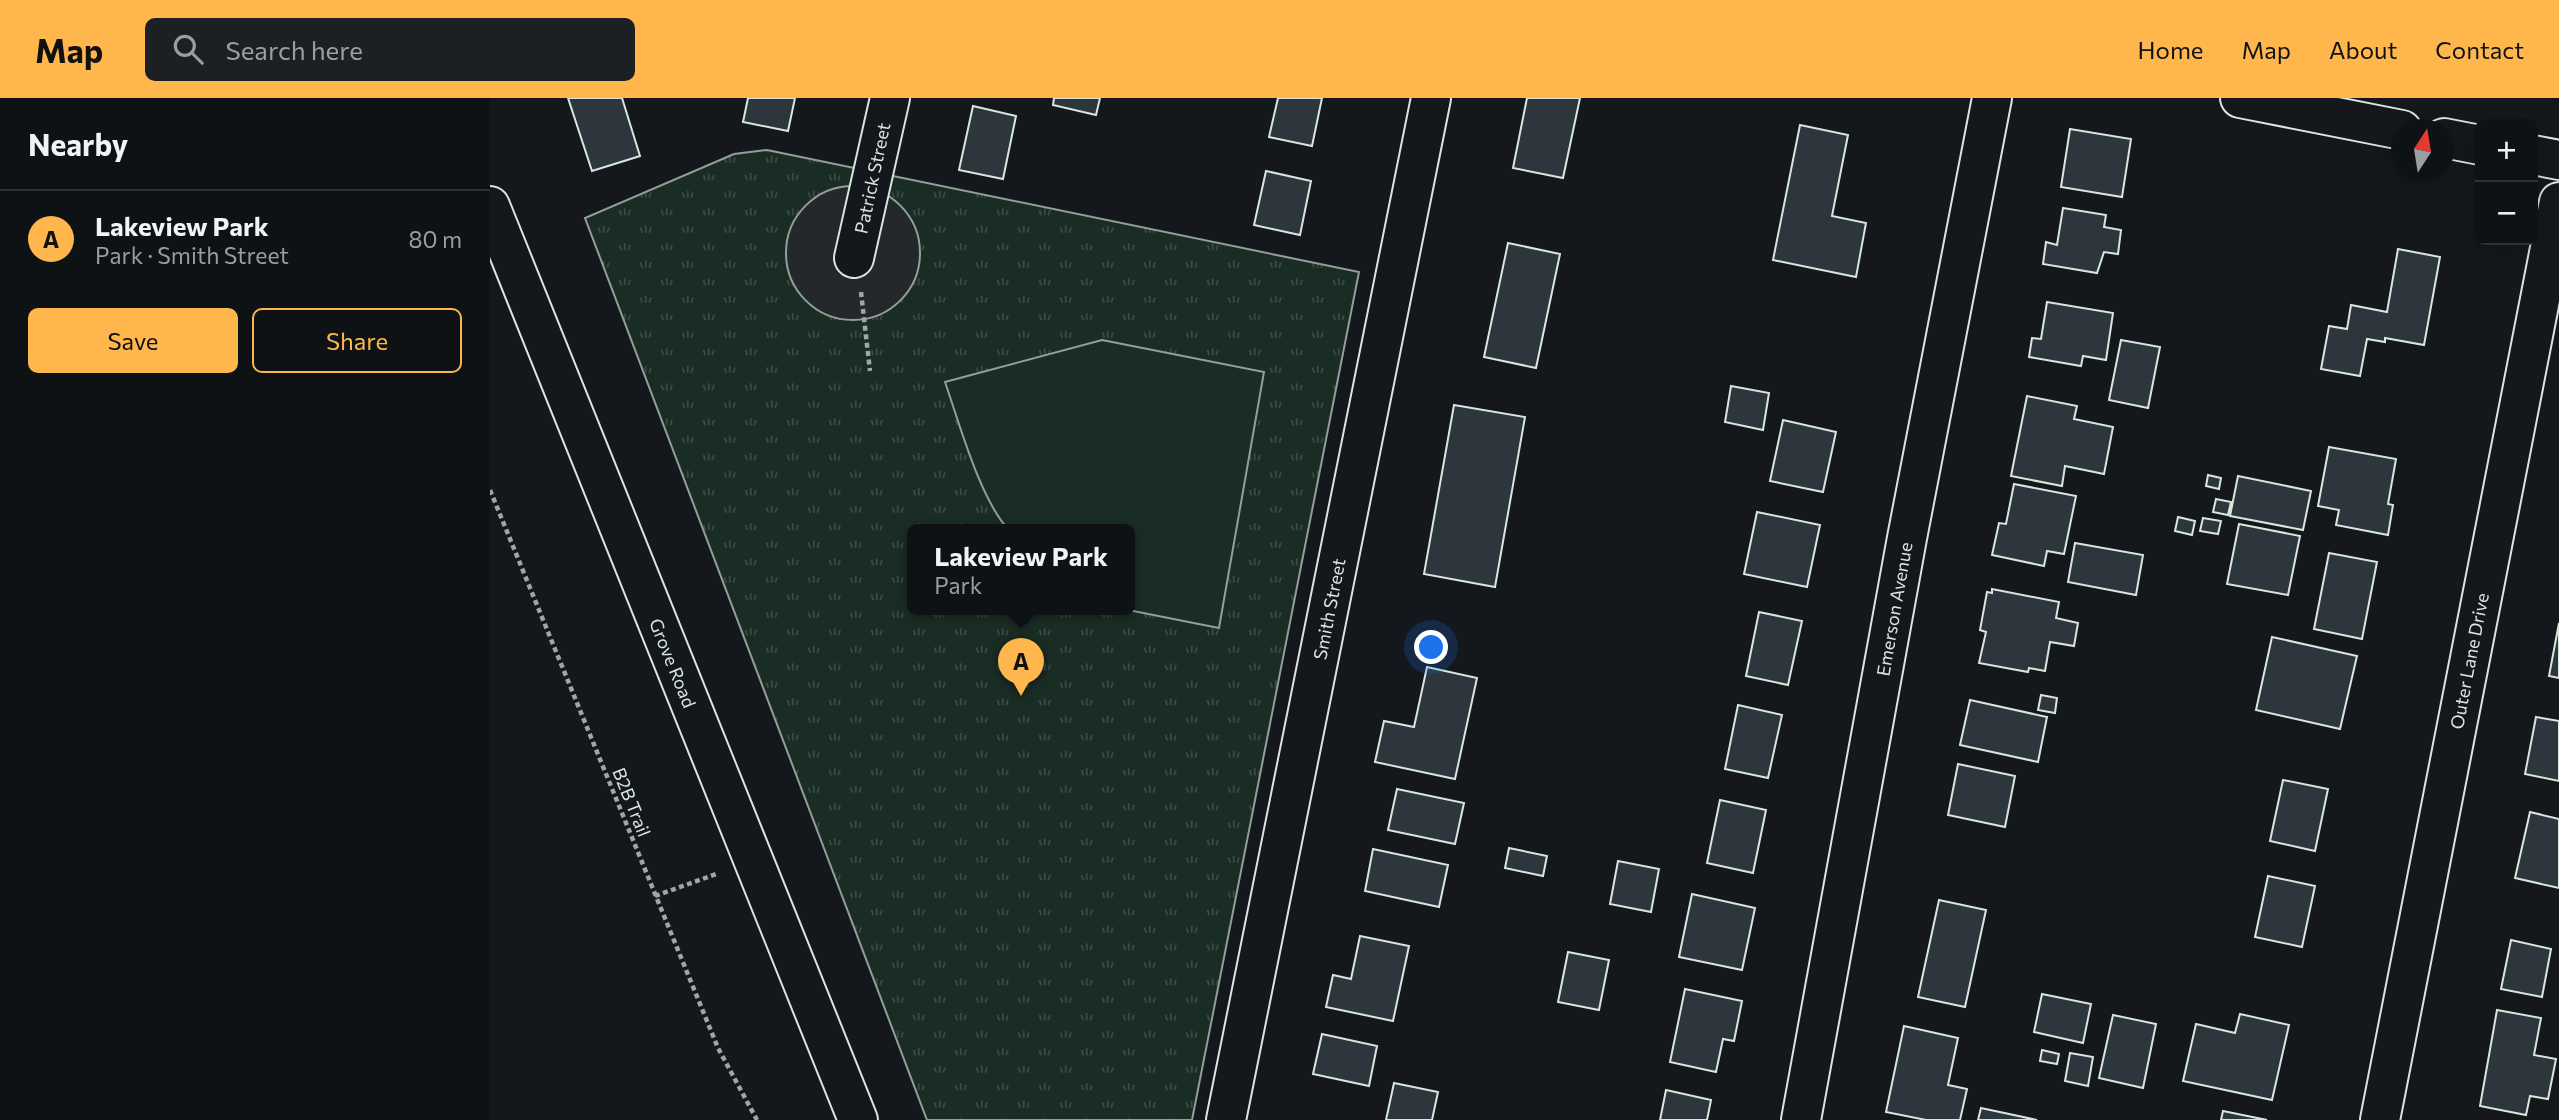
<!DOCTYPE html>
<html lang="en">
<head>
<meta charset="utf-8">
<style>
	:root { --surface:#0f1215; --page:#1d2022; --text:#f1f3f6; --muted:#9b9ea0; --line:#2f3234; --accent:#ffb74d }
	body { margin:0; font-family:Commissioner,sans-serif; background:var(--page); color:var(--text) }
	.controls { position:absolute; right:21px; top:21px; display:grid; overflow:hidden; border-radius:10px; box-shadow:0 4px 18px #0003 }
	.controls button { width:63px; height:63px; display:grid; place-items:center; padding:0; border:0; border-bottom:2px solid var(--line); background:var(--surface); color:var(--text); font:35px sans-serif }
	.compass { position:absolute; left:1901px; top:21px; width:63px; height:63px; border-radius:50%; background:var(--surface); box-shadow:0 4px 18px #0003; rotate:12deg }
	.you { position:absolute; left:942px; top:550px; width:24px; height:24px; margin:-18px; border:5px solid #fff; border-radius:50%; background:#1a73e8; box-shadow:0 0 0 10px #1a73e833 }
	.badge { display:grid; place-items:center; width:46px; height:46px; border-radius:50%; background:var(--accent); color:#111; font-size:23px; font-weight:700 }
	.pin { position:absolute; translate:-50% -58px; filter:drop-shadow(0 2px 4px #0008) }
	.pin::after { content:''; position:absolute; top:37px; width:24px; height:21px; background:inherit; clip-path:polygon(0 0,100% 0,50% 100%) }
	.popup { position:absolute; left:417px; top:426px; width:228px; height:91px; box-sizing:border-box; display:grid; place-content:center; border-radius:10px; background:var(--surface); filter:drop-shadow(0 2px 5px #0005); font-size:23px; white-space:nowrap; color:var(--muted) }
	.popup b { font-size:26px; color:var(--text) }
	.popup::after { content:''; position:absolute; left:50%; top:100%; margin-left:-14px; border:14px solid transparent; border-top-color:var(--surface) }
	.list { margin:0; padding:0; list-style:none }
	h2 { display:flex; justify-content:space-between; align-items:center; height:91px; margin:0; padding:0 28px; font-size:30px }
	h2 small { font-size:23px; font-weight:400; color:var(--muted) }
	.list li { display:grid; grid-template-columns:46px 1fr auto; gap:21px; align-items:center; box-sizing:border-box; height:98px; padding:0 28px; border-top:2px solid var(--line) }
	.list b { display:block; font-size:26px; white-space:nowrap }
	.list p { margin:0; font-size:23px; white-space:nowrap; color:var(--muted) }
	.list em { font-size:23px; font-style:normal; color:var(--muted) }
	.actions { display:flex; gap:14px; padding:21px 28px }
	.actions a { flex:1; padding:16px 0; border:2px solid var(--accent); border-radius:10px; text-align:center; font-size:24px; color:var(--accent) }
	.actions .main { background:var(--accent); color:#111 }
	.icon { flex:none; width:38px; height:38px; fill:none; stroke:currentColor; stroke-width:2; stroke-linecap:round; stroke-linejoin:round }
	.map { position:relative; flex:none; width:2069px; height:1022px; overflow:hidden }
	header { display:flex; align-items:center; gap:42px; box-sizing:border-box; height:98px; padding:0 35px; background:var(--accent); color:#111 }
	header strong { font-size:33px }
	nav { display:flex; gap:38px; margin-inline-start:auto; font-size:24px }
	.search { width:490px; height:63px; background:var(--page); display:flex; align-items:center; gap:18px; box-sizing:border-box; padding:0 24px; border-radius:10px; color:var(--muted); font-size:26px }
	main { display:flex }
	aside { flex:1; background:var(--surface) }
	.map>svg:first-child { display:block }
</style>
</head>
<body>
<header>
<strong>Map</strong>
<div class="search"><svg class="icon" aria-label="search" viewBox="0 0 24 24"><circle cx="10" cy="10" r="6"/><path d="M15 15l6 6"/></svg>Search here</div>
<nav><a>Home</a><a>Map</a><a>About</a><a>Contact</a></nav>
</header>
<main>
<aside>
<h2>Nearby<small></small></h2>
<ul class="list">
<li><span class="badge">A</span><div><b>Lakeview Park</b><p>Park · Smith Street</p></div><em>80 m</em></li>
</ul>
<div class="actions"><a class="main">Save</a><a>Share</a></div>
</aside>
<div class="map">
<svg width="2069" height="1022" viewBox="0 0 2069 1022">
	<defs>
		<pattern id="park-tufts" width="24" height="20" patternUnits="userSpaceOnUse" patternTransform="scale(1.75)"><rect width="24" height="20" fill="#1a2d24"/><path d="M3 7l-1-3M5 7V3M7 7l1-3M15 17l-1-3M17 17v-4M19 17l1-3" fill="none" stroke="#3b4b43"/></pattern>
	</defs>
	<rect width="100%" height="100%" fill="#14181c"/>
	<!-- park -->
	<path fill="url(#park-tufts)" stroke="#939e99" stroke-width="2" fill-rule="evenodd" d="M 277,52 L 869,174 L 702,1022 L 437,1022 L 95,120 L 244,56 ZM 422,432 L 640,432 L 640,512 L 422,512 Z"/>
	<!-- garden -->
	<path fill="#1a2d24" stroke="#939e99" stroke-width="2" d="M 612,242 L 774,274 L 729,530 L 638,512 L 640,432 L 519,432 C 490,402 469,324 455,284 Z"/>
	<!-- parking -->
	<path fill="#24282b" stroke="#939e99" stroke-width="2" d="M296 155a67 67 0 1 1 134 0a67 67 0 1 1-134 0Z"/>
	<!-- building -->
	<path fill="#2c363c" stroke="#d8e6dc" stroke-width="2" d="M 78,0 L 132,0 L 150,58 L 102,73 Z
		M 258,0 L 305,0 L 298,33 L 253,24 Z
		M 564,0 L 610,0 L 606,17 L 563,7 Z
		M 788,0 L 832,0 L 822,48 L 779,39 Z
		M 1037,0 L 1090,0 L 1073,80 L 1023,70 Z
		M 483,8 L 526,18 L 513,81 L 469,72 Z
		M 1310,27 L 1358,37 L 1342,118 L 1376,125 L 1366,179 L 1283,162 Z
		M 1580,31 L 1641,41 L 1632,99 L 1571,89 Z
		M 776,73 L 821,83 L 810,137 L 764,127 Z
		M 1573,110 L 1616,117 L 1614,129 L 1631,132 L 1628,156 L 1614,154 L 1607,175 L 1553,166 L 1556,144 L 1567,147 Z
		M 1018,145 L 1070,156 L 1046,270 L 994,259 Z
		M 1908,151 L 1950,159 L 1934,247 L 1895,240 L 1895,244 L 1877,241 L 1870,278 L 1831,271 L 1839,228 L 1857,231 L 1861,207 L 1897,214 Z
		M 1557,204 L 1623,215 L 1616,262 L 1593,258 L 1591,268 L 1539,259 L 1542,240 L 1551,241 Z
		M 1631,242 L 1670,249 L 1658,310 L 1619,302 Z
		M 1241,288 L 1279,295 L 1273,332 L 1235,324 Z
		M 1537,298 L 1587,308 L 1584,321 L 1623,329 L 1614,376 L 1575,368 L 1572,388 L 1521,378 Z
		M 964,307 L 1035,319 L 1005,489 L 934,476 Z
		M 1293,322 L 1346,334 L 1333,394 L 1280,383 Z
		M 1839,349 L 1906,361 L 1898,406 L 1903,407 L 1898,437 L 1846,427 L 1849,412 L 1828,408 Z
		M 1718,377 L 1731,380 L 1729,391 L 1716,388 Z
		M 1748,378 L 1821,393 L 1813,432 L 1740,418 Z
		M 1524,386 L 1586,398 L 1574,456 L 1557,453 L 1554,468 L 1502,457 L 1509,425 L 1516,426 Z
		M 1726,401 L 1741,404 L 1738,417 L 1723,414 Z
		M 1267,414 L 1330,427 L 1317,489 L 1254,476 Z
		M 1688,419 L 1705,423 L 1702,437 L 1685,433 Z
		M 1713,420 L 1731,423 L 1728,436 L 1710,433 Z
		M 1749,426 L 1810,438 L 1798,497 L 1737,486 Z
		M 1585,445 L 1653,457 L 1646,497 L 1578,484 Z
		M 1839,455 L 1887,464 L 1872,541 L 1824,531 Z
		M 1502,491 L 1569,504 L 1566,520 L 1588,525 L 1584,548 L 1560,544 L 1555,573 L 1539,570 L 1538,574 L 1489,565 L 1496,534 L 1490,532 L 1497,494 L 1502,495 Z
		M 1269,514 L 1312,523 L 1298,587 L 1256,578 Z
		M 2069,525 L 2069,580 L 2059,578 Z
		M 1782,539 L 1867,558 L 1850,631 L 1766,612 Z
		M 937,569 L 987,580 L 965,681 L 885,664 L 894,623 L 924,629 Z
		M 1551,597 L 1567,600 L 1565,615 L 1548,612 Z
		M 1480,602 L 1557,619 L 1548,664 L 1470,647 Z
		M 1248,607 L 1292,617 L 1278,680 L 1235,671 Z
		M 2046,619 L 2069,623 L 2069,683 L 2035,676 Z
		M 1468,666 L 1525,678 L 1515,729 L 1458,717 Z
		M 1793,682 L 1838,691 L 1825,753 L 1780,743 Z
		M 907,691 L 974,705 L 965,746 L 898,732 Z
		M 1230,702 L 1276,712 L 1263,775 L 1217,765 Z
		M 2040,714 L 2069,721 L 2069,790 L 2025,780 Z
		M 1019,750 L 1057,758 L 1053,778 L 1015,770 Z
		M 883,751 L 958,767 L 949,809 L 875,793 Z
		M 1128,763 L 1169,771 L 1161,814 L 1120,806 Z
		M 1778,778 L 1825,788 L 1812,849 L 1765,839 Z
		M 1202,796 L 1265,810 L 1252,872 L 1189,859 Z
		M 1449,802 L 1496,812 L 1475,909 L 1428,899 Z
		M 870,838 L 919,848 L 903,923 L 836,909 L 843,877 L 861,881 Z
		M 2021,842 L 2061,851 L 2052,899 L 2011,891 Z
		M 1078,854 L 1119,862 L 1109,912 L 1068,904 Z
		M 1195,891 L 1252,903 L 1244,943 L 1233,941 L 1226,974 L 1180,964 Z
		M 1552,896 L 1601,906 L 1593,945 L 1544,934 Z
		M 2007,912 L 2051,920 L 2044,957 L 2066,961 L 2058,1001 L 2040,998 L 2036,1017 L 1990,1008 Z
		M 1750,916 L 1799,927 L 1782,1002 L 1693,983 L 1706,926 L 1745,935 Z
		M 1623,917 L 1666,926 L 1653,990 L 1609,980 Z
		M 1414,928 L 1468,940 L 1458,987 L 1477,991 L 1470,1022 L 1436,1022 L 1396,1014 Z
		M 832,936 L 887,948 L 879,988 L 823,976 Z
		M 1552,952 L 1569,956 L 1567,966 L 1550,963 Z
		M 1580,955 L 1603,959 L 1598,988 L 1575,983 Z
		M 904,985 L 948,994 L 942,1022 L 896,1022 Z
		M 1176,992 L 1221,1002 L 1217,1022 L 1170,1022 Z
		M 1491,1010 L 1547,1022 L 1488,1022 Z
		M 1733,1013 L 1777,1022 L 1731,1022 Z"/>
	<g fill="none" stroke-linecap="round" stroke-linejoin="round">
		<!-- minor casing -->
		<g stroke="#d8e6dc" stroke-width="42">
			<path id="minor" d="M 1750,0 L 1912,32
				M 1954,40 L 1990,47
				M 2043,57 L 2069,62
				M 364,160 L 400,0
				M 736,1022 L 941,0
				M 1311,1022 L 1417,440 L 1502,0
				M 1890,1022 L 2069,104"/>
		</g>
		<!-- major casing -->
		<g stroke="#d8e6dc" stroke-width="42">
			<path id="major" d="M 0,108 L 368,1022"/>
		</g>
		<!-- path -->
		<path stroke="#9da8a2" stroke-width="4.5" stroke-dasharray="5 3.5" stroke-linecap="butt" d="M 371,194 L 380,273
			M 0,392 L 228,950 L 267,1022
			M 165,798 L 229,775"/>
		<!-- minor -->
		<use href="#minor" stroke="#14181c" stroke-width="38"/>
		<!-- major -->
		<use href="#major" stroke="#14181c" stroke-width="38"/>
	</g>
	<g text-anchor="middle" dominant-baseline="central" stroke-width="5" stroke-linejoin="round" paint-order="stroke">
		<!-- street labels -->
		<g font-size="18" fill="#d8e6dc" stroke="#14181c">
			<text transform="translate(382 80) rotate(-78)">Patrick Street</text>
			<text transform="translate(839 511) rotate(-79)">Smith Street</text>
			<text transform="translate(1404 511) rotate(-80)">Emerson Avenue</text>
			<text transform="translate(1979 563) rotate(-79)">Outer Lane Drive</text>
			<text transform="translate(183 565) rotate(68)">Grove Road</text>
			<text transform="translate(142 704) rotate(68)">B2B Trail</text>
		</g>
	</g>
</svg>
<div class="controls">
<button>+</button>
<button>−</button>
</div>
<svg class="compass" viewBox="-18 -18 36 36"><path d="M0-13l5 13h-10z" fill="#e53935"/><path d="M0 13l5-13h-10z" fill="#9b9ea0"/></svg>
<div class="you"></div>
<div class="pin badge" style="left:531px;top:598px">A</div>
<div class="popup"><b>Lakeview Park</b>Park</div>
</div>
</main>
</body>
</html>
